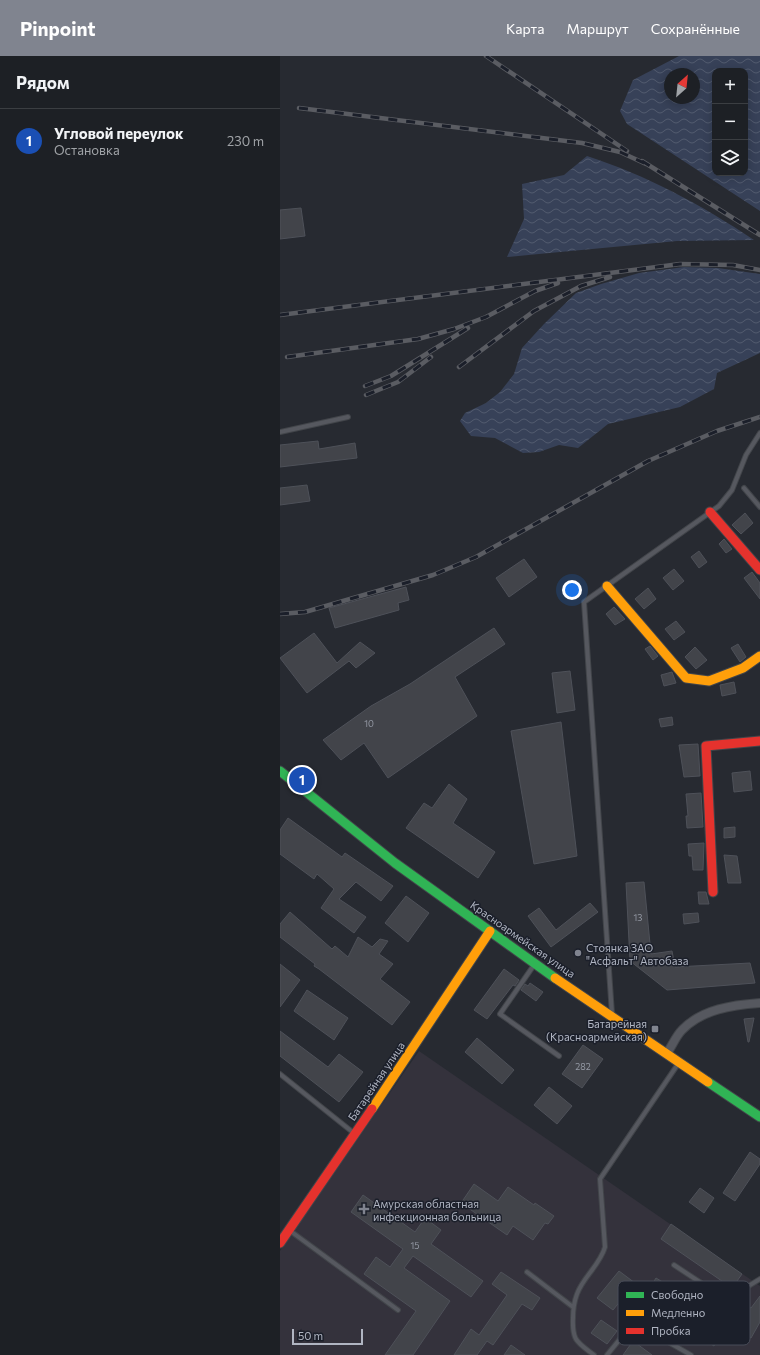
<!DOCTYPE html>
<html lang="ru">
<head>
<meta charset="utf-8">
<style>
	:root { --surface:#1d2025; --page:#2a2d32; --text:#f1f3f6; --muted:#a0a3a7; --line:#3b3e42; --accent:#80848f }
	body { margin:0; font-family:Commissioner,sans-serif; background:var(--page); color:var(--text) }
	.controls { position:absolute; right:12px; top:12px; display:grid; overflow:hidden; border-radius:8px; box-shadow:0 2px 10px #0003 }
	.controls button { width:36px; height:36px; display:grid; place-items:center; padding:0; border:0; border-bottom:1px solid var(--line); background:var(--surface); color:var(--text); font:20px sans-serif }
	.compass { position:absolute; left:384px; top:12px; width:36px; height:36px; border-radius:50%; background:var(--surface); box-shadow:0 2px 10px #0003; rotate:27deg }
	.scale { position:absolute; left:12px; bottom:10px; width:71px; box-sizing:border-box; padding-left:4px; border:2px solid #b0b5c2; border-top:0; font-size:11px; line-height:14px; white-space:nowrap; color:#b0b5c2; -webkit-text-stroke:3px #1b1f2a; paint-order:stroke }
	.you { position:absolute; left:292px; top:534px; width:14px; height:14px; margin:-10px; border:3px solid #fff; border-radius:50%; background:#1a73e8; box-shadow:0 0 0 6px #1a73e833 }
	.badge { display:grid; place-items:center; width:26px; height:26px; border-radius:50%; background:var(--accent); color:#fff; font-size:13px; font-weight:700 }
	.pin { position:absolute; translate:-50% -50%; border:2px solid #fff; box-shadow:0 1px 4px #0006 }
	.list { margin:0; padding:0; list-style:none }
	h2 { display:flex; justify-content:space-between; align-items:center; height:52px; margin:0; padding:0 16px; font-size:17px }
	h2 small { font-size:13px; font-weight:400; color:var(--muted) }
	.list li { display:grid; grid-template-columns:26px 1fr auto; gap:12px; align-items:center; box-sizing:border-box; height:64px; padding:0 16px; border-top:1px solid var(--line) }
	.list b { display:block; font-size:15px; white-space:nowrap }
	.list p { margin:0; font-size:13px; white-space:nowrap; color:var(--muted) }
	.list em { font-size:13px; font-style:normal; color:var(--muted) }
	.icon { flex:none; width:22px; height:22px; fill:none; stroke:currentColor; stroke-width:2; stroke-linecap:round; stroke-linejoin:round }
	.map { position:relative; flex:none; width:480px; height:1299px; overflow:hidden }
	header { display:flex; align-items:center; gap:24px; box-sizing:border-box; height:56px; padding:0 20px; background:var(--accent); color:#fff }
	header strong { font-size:19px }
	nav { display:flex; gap:22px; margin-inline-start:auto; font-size:14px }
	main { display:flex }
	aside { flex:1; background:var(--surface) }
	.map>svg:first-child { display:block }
</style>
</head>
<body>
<header>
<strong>Pinpoint</strong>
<nav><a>Карта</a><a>Маршрут</a><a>Сохранённые</a></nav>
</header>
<main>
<aside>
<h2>Рядом<small></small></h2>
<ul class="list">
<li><span class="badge" style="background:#1a4fb4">1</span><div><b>Угловой переулок</b><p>Остановка</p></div><em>230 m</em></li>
</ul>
</aside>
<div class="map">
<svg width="480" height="1299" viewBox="0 0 480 1299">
	<defs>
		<pattern id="water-waves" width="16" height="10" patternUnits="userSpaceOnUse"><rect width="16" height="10" fill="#374158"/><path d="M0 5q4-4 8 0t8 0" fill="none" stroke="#515a6e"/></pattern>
	</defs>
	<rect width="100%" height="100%" fill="#272a31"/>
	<!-- medical -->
	<path fill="#34323c" d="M 139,995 L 480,1230 L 480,1299 L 0,1299 L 0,1195 Z"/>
	<!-- water -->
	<path fill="url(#water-waves)" fill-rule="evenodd" d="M 399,0 L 480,0 L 480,155 L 347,68 L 340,55 L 353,24 ZM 435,15 L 465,15 L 465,117 L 435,117 ZM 390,18 L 414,18 L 414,42 L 390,42 Z
		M 307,100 C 366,119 422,149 474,184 L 397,185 L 227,201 L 244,163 L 242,128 L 284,119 Z
		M 404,211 L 438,212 L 480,218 L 480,297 L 437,317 L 434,333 L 400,351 L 328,368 L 298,392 L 279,389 L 259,396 L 243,397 L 215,382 L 191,380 L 180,365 L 185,357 L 206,347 L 220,336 L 234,318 L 242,292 L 264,268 L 296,237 L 321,228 L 359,217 Z"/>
	<!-- building -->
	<path fill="#42444a" stroke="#4e5159" d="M 21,152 L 25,180 L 0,183 L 0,154 Z
		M 38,385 L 39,393 L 75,387 L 77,402 L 0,411 L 0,389 Z
		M 27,429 L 30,445 L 0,449 L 0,432 Z
		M 465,457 L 473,467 L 461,478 L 452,469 Z
		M 444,483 L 452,493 L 446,497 L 439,488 Z
		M 419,495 L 427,506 L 419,512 L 411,501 Z
		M 244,503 L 257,521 L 229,541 L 216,522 Z
		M 394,513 L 404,525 L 393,534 L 383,522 Z
		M 472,516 L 480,527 L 480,543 L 464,522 Z
		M 126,531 L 129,544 L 118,547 L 119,554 L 55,572 L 49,552 Z
		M 368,532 L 376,543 L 364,553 L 355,543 Z
		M 334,551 L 345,563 L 335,569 L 326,558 Z
		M 396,565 L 405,576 L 394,584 L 385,573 Z
		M 214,572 L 225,588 L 175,621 L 197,660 L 108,722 L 84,687 L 61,704 L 43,684 L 91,650 L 130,628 Z
		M 34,577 L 57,607 L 80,586 L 95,597 L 76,612 L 69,605 L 27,637 L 0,602 Z
		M 458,588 L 466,601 L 460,606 L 451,592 Z
		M 370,590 L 378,600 L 373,604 L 365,593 Z
		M 415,591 L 427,604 L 416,613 L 405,601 Z
		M 290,615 L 295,654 L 277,657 L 272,617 Z
		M 392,616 L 396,627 L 384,630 L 381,619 Z
		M 454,626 L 456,637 L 442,640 L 440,629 Z
		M 392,661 L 393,669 L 381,671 L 379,663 Z
		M 281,666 L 297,800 L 254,808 L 231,675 Z
		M 418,688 L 420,720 L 404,721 L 399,689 Z
		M 470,715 L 472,734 L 454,736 L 452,717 Z
		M 169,728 L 187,743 L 173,767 L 215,796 L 198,822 L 126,772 L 144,747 L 152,752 Z
		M 421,737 L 423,771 L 407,772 L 406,760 L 408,760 L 406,738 Z
		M 8,762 L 62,801 L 65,797 L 113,830 L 101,845 L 76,826 L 59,843 L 86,861 L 74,877 L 41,852 L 54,833 L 37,818 L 34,823 L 0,798 L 0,774 Z
		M 455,771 L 455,781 L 444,782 L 444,772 Z
		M 424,787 L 423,814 L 413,814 L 412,800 L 409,800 L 408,788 Z
		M 444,799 L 457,800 L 461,827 L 448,827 Z
		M 364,826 L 371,898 L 392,895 L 395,911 L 470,907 L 475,927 L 387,934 L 350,905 L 346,827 Z
		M 418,836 L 426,836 L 429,848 L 419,848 Z
		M 126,840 L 149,857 L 128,886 L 105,867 Z
		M 310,847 L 318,856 L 271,891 L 248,860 L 259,852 L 276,874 Z
		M 10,856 L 52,893 L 55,890 L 68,901 L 78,881 L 92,891 L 100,883 L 108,885 L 99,898 L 113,908 L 100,923 L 130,946 L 112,969 L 39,913 L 34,910 L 35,908 L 0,881 L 0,868 Z
		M 418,857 L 419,866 L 404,868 L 403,858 Z
		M 0,908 L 20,924 L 0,951 Z
		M 224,913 L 239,924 L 235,930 L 233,929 L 207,963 L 194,954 Z
		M 250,927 L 263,936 L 256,945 L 241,934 L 245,928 L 248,930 Z
		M 27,934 L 68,962 L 54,984 L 14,955 Z
		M 474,962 L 469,986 L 468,986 L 464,963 Z
		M 0,975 L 48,1011 L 59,998 L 83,1016 L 59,1046 L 0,1000 Z
		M 197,982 L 234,1014 L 222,1028 L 185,996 Z
		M 303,989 L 323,1003 L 302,1032 L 282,1018 Z
		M 269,1031 L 292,1050 L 277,1068 L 254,1049 Z
		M 470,1096 L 480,1103 L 480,1108 L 455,1145 L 443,1137 Z
		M 194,1128 L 218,1145 L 228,1131 L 254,1149 L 255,1147 L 274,1160 L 268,1168 L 265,1167 L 253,1184 L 233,1170 L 227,1179 L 181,1147 Z
		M 420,1132 L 434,1142 L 424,1157 L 409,1146 Z
		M 83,1139 L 135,1176 L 145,1162 L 161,1174 L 151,1188 L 203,1225 L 191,1241 L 133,1200 L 124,1212 L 170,1245 L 133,1299 L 105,1299 L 136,1255 L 84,1218 L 96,1201 L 110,1211 L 123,1193 L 71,1156 Z
		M 391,1168 L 462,1218 L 452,1232 L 381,1183 Z
		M 339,1215 L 355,1227 L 333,1254 L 317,1242 Z
		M 221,1216 L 260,1242 L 252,1254 L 242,1248 L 213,1289 L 207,1285 L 197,1299 L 174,1299 L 191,1273 L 199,1279 L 227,1239 L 212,1228 Z
		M 376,1222 L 449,1266 L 434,1290 L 389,1261 L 393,1254 L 366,1238 Z
		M 480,1240 L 480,1266 L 471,1282 L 448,1268 L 461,1246 L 471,1252 Z
		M 321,1264 L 337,1275 L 327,1288 L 311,1277 Z
		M 353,1285 L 372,1299 L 343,1299 Z
		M 231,1289 L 245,1299 L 224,1299 Z"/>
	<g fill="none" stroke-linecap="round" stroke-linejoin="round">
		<!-- lane casing -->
		<g stroke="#42454a" stroke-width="6">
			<path id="lane" d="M 0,376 L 68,361
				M 464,432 L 480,451
				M 254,909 L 220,958 L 279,1000
				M 332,958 L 304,546 L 439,450 L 452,434 L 466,399 L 480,377
				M 0,1018 L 75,1078
				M 9,1174 L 118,1254
				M 394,1209 L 444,1242 L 449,1242 L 480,1223
				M 247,1216 L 293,1251
				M 314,1299 C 297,1286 292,1285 293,1262 C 293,1254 294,1246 297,1238 C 303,1221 320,1209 325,1191 L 320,1123 L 398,1008
				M 327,1299 L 349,1272 L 354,1269 L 360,1270 L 411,1299"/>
		</g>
		<!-- street casing -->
		<g stroke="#42454a" stroke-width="10">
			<path id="street" d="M 387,997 C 392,990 396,980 402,974 C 422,953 453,949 480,947"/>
		</g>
		<!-- fast casing -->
		<g stroke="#42454a" stroke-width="11">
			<path id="fast" d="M 0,715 L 115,807 L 275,922
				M 428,1026 L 480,1061"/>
		</g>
		<!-- slow casing -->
		<g stroke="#42454a" stroke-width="11">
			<path id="slow" d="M 327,530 L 406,622 L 429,625 L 463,612 L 480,600
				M 275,922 L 428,1026
				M 92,1053 L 210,875"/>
		</g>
		<!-- jam casing -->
		<g stroke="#42454a" stroke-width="11">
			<path id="jam" d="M 430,456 L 480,514
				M 433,836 L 426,690 L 480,685
				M 0,1187 L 92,1053"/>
		</g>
		<!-- lane -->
		<use href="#lane" stroke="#56585f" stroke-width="4"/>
		<!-- street -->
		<use href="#street" stroke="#56585f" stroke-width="8"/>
		<!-- fast -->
		<use href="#fast" stroke="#30b455" stroke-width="9"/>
		<!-- slow -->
		<use href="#slow" stroke="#ff9f0a" stroke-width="9"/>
		<!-- jam -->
		<use href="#jam" stroke="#e5322d" stroke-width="9"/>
		<!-- rail casing -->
		<g stroke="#5a5c62" stroke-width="4.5">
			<path id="rail" d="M 206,0 L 347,95
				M 19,52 L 302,87 L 340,96 L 366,108
				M 362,105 L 480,179
				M 0,259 L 400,208 L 453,209 L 480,214
				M 7,301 L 138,283 L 174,273 L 206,261 L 255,235 L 278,227
				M 179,311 L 254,255 L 301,230 L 330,221
				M 85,330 L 111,320 L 188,272
				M 86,339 L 118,326 L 151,301
				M 0,558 L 25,556 L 153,519 L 196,501 L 368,405 L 437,375 L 480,361"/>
		</g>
		<!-- rail -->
		<use href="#rail" stroke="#1b1f2a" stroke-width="3" stroke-dasharray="9" stroke-linecap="butt"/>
	</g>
	<!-- markers -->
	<g fill="#80848f" stroke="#1b1f2a" stroke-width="1.5">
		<circle cx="298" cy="897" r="4"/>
		<rect x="371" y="969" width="8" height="8" rx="2"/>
		<path d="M82 1147h4v4h4v4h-4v4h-4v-4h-4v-4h4z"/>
	</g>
	<g text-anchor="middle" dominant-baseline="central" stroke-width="3" stroke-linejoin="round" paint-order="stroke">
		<!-- number labels -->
		<g font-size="9" fill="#9499a4">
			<text x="89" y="667">10</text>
			<text x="358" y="861">13</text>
			<text x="303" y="1010">282</text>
			<text x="135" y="1189">15</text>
		</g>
		<!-- street labels -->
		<g font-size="11" fill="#b0b5c2" stroke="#1b1f2a">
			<text transform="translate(243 883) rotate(35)">Красноармейская улица</text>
			<text transform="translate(96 1025) rotate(-56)">Батарейная улица</text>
		</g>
		<!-- poi labels -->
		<g font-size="11" fill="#b0b5c2" stroke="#1b1f2a" text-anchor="start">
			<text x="306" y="891">Стоянка ЗАО<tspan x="306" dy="13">"Асфальт" Автобаза</tspan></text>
			<text x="367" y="967" text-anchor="end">Батарейная<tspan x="367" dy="13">(Красноармейская)</tspan></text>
			<text x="93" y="1147">Амурская областная<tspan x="93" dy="13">инфекционная больница</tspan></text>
		</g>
	</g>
	<!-- legend -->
	<rect x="338" y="1225" width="132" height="64" rx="6" fill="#1b1f2a" stroke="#484c58" stroke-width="1"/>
	<rect x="346" y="1236" width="18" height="6" fill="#30b455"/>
	<rect x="346" y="1254" width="18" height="6" fill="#ff9f0a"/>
	<rect x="346" y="1272" width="18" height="6" fill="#e5322d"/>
	<g font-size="11" fill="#b0b5c2">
		<text x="371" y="1243">Свободно</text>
		<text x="371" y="1261">Медленно</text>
		<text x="371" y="1279">Пробка</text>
	</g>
</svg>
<div class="controls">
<button>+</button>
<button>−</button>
<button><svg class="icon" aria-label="layers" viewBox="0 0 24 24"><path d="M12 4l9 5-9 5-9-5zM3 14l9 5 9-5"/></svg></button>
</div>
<svg class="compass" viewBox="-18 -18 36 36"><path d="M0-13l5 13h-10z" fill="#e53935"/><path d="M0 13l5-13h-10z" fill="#a0a3a7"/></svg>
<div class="scale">50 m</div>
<div class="you"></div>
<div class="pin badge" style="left:22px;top:724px;background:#1a4fb4">1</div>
</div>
</main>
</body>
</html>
